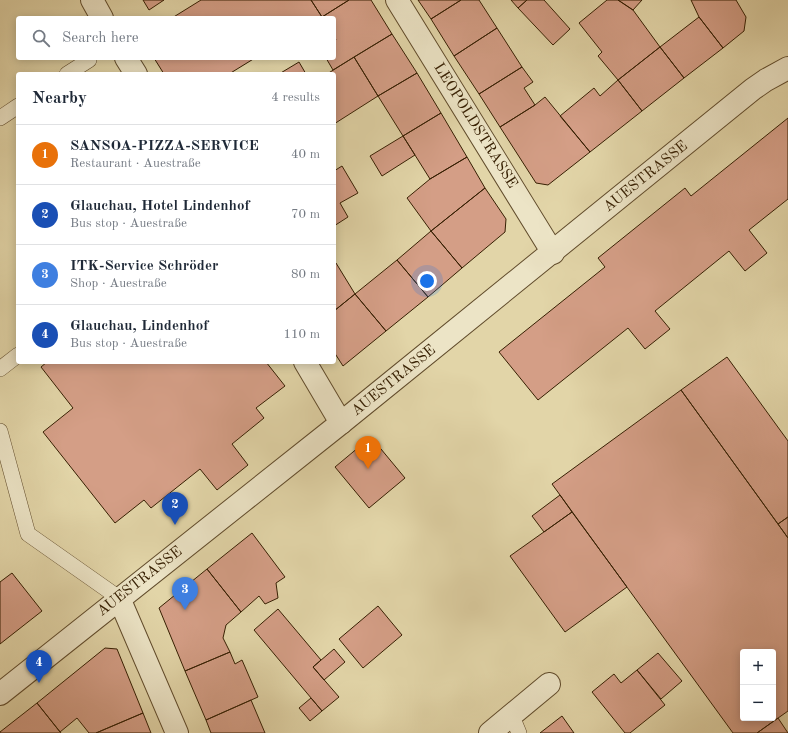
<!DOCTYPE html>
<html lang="en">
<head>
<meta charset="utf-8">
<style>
	:root { --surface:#fff; --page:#f6f6f7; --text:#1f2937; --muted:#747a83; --line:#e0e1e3; --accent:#8f2418 }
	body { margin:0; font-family:"Old Standard TT",serif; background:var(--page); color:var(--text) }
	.controls { position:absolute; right:12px; bottom:12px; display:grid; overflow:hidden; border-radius:4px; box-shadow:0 2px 10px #0003 }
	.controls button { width:36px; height:36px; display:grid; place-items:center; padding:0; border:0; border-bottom:1px solid var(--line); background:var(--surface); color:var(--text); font:20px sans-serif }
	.you { position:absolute; left:427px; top:281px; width:14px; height:14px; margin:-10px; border:3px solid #fff; border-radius:50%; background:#1a73e8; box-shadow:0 0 0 6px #1a73e833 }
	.badge { display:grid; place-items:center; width:26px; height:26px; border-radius:50%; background:var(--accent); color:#fff; font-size:13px; font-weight:700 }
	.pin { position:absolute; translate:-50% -33px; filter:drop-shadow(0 1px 2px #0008) }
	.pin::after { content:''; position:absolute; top:21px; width:14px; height:12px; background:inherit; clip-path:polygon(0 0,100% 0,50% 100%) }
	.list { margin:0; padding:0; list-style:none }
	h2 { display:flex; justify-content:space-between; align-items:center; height:52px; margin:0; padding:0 16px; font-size:17px }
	h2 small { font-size:13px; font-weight:400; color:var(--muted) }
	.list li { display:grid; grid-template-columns:26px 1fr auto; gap:12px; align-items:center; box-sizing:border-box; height:60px; padding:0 16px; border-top:1px solid var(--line) }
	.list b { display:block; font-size:15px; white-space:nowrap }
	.list p { margin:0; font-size:13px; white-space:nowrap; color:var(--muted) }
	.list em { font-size:13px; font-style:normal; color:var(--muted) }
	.icon { flex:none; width:22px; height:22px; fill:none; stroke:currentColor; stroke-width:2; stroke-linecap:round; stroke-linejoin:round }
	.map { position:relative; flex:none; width:788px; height:733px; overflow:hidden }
	.search { position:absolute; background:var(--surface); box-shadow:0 2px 10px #0003; left:16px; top:16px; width:320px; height:44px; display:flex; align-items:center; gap:10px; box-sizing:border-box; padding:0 14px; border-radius:4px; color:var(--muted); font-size:15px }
	.panel { position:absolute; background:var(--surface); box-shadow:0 2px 10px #0003; left:16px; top:72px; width:320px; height:292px; border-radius:4px }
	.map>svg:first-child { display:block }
</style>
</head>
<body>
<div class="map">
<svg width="788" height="733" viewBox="0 0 788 733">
	<rect width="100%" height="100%" fill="#e2d5a8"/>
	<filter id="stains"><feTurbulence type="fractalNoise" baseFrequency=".005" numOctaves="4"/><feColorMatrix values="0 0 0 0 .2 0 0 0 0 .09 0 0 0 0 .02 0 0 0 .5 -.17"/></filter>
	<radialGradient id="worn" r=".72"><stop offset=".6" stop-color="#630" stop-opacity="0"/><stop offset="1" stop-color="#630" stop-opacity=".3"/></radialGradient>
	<!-- building -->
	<path fill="#d49e86" stroke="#361f02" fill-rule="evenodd" d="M 143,0 L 164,0 L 149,10 Z
		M 201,0 L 311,0 L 322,17 L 320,18 L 172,18 Z
		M 311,0 L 349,0 L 322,17 Z
		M 349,0 L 371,0 L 392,34 L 333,70 L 326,58 L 334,58 L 334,41 L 336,40 L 334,36 L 334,18 L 322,18 L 322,17 Z
		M 418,0 L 461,0 L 431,19 Z
		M 461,0 L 479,0 L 497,28 L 454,56 L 431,19 Z
		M 511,0 L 527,0 L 518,8 Z
		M 527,0 L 544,0 L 570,29 L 553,45 L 518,8 Z
		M 607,0 L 618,0 L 633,10 L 660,47 L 618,80 L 598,56 L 602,52 L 579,23 Z
		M 618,0 L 642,0 L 633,10 Z
		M 691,0 L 736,0 L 746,17 L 744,31 L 723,48 L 699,17 Z
		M 699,17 L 723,48 L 684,78 L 660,47 Z
		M 497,28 L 522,67 L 479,94 L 454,56 Z
		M 392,34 L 417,73 L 378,96 L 354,57 Z
		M 660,47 L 684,78 L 642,111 L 618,80 Z
		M 354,57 L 378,96 L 334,124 L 334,74 L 327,74 Z
		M 154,58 L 255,58 L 229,74 L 164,74 Z
		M 299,62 L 306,74 L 279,74 Z
		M 522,67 L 533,82 L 524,88 L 535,105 L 500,127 L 479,94 Z
		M 417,73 L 441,113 L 403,136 L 378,96 Z
		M 618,80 L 642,111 L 590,152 L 560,116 L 594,88 L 600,96 Z
		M 545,97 L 590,152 L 548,185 L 536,183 L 500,127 L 535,105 Z
		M 441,113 L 467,157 L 430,179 L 403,136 Z
		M 788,118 L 788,199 L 749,230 L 767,253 L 745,271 L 729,251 L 655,311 L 670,329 L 645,349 L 628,328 L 538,400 L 499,352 L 605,267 L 598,258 L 685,188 L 691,196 Z
		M 403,136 L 415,155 L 382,176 L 370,156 Z
		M 467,157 L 485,188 L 431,231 L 407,198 L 430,179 Z
		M 342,166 L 358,193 L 340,203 L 348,217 L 334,226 L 334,171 Z
		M 485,188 L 506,219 L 505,232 L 462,268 L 431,231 Z
		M 431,231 L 462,268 L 428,297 L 397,260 Z
		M 397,260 L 428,297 L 386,331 L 355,294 Z
		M 336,263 L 355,294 L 334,311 L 334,264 Z
		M 355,294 L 386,331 L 343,366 L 334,352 L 334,311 Z
		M 727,357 L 788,441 L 788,517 L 778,524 L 681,390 Z
		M 47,362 L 128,362 L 130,364 L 132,362 L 266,362 L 285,386 L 256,408 L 264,418 L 232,444 L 248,465 L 217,490 L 200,469 L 151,508 L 144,500 L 115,523 L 43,432 L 73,408 L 41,367 Z
		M 681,390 L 788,538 L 788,711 L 757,733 L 733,733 L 552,484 ZM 743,652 L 773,652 L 773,718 L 743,718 Z
		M 371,437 L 405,478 L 369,508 L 335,467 Z
		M 560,495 L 572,512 L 544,532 L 532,516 Z
		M 572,512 L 627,587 L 565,632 L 510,556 Z
		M 788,517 L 788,538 L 778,524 Z
		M 252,533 L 285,577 L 276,583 L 278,598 L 265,604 L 259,596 L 241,612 L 207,569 Z
		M 207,569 L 241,612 L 226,625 L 223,638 L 230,652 L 185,671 L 159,608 Z
		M 12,573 L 42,611 L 0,644 L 0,582 Z
		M 378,606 L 402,635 L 363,668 L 339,639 Z
		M 278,609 L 321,660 L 313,667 L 339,697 L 322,711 L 254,630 Z
		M 105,648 L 117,649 L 143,713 L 96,733 L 89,733 L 77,718 L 60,732 L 37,703 Z
		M 334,649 L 345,662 L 324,680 L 313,667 Z
		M 230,652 L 235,664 L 242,660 L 258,697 L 206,720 L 185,671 Z
		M 658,653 L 682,681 L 661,699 L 637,670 Z
		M 637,670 L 665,705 L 630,733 L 625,733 L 592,692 L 614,674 L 621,683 Z
		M 311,698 L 322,711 L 310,721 L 299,708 Z
		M 251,700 L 265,733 L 211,733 L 206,720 Z
		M 37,703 L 61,733 L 0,733 L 0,732 Z
		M 143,713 L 151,733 L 96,733 Z
		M 562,716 L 574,733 L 540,733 Z
		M 778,718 L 788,733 L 757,733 Z"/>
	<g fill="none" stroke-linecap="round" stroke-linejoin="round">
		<!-- service casing -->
		<g stroke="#614c2c" stroke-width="16">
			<path id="service" d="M 67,74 L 89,60
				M 0,118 L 18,106
				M 0,369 L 18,355
				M 0,431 L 28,534 L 119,598
				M 512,716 L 519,733"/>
		</g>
		<!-- minor casing -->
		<g stroke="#614c2c" stroke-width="24">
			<path id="minor" d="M 92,0 L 102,18
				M 397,0 L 553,253
				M 126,58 L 136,74
				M 305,362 L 341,423
				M 119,598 L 177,733
				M 490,733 L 549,684"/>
		</g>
		<!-- tertiary casing -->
		<g stroke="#614c2c" stroke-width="24">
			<path id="tertiary" d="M 0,694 L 341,423 L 753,89 L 766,80 L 788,68"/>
		</g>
		<!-- service -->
		<use href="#service" stroke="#ece4c6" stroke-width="15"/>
		<!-- minor -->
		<use href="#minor" stroke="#ece4c6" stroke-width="22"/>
		<!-- tertiary -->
		<use href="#tertiary" stroke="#ece4c6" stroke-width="22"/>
	</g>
	<g text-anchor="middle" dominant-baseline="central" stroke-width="3" stroke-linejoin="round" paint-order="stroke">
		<!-- street labels -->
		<g font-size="15" fill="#361f02" stroke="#ece4c6">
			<text transform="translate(475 126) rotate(58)">LEOPOLDSTRASSE</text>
			<text transform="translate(646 177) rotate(-39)">AUESTRASSE</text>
			<text transform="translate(394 381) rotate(-39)">AUESTRASSE</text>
			<text transform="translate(140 582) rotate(-38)">AUESTRASSE</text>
		</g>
	</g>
	<rect width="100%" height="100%" filter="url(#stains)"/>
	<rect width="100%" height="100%" fill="url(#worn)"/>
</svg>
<div class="controls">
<button>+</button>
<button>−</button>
</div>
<div class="you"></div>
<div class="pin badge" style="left:368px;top:469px;background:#e8710a">1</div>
<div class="pin badge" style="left:175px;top:525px;background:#1a4fb4">2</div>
<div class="pin badge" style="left:185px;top:610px;background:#3f7fe0">3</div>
<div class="pin badge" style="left:39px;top:683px;background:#1a4fb4">4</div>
<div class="search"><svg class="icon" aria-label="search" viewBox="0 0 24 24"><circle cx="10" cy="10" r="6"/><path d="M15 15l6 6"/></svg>Search here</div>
<section class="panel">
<h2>Nearby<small>4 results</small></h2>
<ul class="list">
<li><span class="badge" style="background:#e8710a">1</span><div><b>SANSOA-PIZZA-SERVICE</b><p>Restaurant · Auestraße</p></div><em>40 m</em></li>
<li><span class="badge" style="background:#1a4fb4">2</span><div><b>Glauchau, Hotel Lindenhof</b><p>Bus stop · Auestraße</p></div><em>70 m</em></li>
<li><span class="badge" style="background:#3f7fe0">3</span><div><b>ITK-Service Schröder</b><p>Shop · Auestraße</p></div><em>80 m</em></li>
<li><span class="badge" style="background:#1a4fb4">4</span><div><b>Glauchau, Lindenhof</b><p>Bus stop · Auestraße</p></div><em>110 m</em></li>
</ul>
</section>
</div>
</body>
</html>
